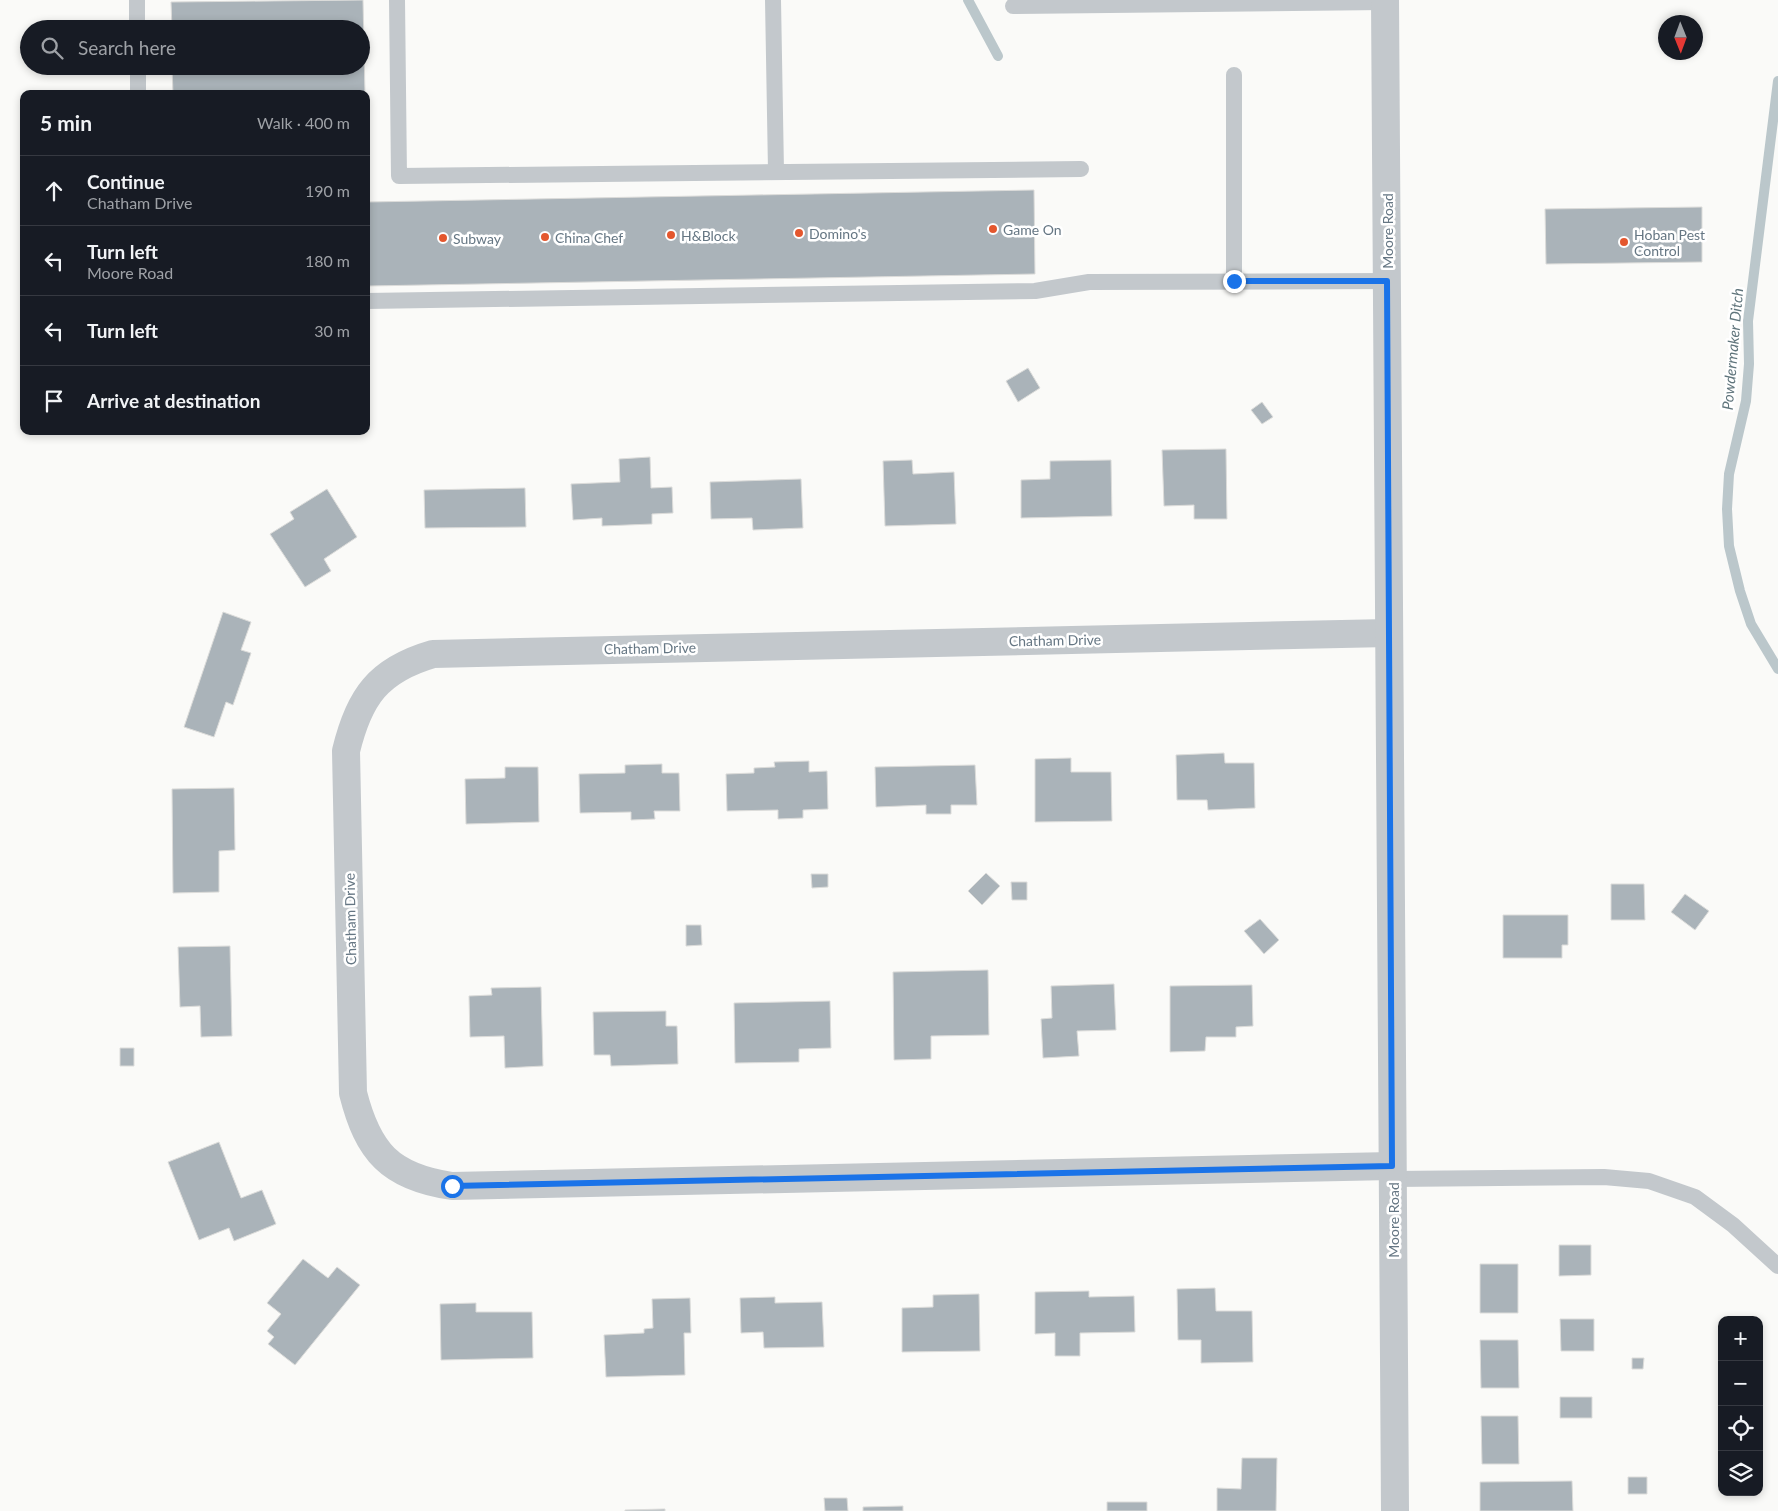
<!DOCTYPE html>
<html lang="en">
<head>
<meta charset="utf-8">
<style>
	:root { --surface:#171b24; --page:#20242c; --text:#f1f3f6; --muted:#9ea1a6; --line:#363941 }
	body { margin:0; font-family:Lato,sans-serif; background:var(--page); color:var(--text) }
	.controls { position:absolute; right:15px; bottom:15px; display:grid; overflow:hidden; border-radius:10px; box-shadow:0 2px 8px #0003 }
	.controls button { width:45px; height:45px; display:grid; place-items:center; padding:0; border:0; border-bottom:1px solid var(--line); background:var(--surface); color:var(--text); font:25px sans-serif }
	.compass { position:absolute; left:1658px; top:15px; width:45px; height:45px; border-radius:50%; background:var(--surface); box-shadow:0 2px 8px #0003; rotate:179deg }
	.stop { position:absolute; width:15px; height:15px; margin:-11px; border:4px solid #1a73e8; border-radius:50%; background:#fff }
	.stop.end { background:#1a73e8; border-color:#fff; box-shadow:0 1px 5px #0008 }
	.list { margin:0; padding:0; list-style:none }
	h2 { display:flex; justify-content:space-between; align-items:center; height:65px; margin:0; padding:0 20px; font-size:21px }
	h2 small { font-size:16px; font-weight:400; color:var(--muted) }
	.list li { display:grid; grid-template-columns:32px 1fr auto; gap:15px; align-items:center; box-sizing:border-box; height:70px; padding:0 20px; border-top:1px solid var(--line) }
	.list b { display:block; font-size:19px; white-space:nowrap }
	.list p { margin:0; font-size:16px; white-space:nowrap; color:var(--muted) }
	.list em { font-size:16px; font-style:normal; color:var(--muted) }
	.icon { flex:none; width:28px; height:28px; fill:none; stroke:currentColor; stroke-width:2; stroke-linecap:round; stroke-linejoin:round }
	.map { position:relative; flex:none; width:1778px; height:1511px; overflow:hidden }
	.search { position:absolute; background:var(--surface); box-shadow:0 2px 8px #0003; left:20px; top:20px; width:350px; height:55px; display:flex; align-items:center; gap:12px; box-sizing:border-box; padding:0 18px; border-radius:28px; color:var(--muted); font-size:19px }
	.panel { position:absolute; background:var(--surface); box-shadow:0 2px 8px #0003; left:20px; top:90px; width:350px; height:345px; border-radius:10px }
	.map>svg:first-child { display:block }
</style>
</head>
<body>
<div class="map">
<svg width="1778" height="1511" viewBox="0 0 1778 1511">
	<rect width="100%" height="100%" fill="#fafaf8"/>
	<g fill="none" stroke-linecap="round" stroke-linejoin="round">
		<!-- stream -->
		<path stroke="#bbc7cb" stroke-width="10" d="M 968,0 L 998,56
			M 1778,81 L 1748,321 L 1749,364 L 1746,401 L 1729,474 L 1727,509 L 1729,546 L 1740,591 L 1751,624 L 1778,669"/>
	</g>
	<!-- building -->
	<path fill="#aab3b9" stroke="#dcdcda" d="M 363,0 L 365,94 L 173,94 L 172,66 L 361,66 L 361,29 L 172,29 L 171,2 Z
		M 366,160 L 369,292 L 366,293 Z
		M 1034,190 L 1035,274 L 368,286 L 367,202 Z
		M 1702,207 L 1702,262 L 1546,264 L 1545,209 Z
		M 1028,368 L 1040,388 L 1018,402 L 1006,381 Z
		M 1262,402 L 1273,417 L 1262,424 L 1251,410 Z
		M 1226,449 L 1227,519 L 1194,519 L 1194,505 L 1164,506 L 1162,450 Z
		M 650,457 L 651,488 L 672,487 L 673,513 L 652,514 L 652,524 L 602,526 L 602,518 L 573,520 L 571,484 L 620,482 L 619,459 Z
		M 912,460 L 913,474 L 954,472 L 956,524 L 885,526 L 883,461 Z
		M 1111,460 L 1112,516 L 1021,518 L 1021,480 L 1050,479 L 1050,461 Z
		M 801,479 L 803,528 L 753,530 L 752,518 L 711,519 L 710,482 Z
		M 525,488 L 526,527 L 425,528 L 424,490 Z
		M 327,489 L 357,537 L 324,559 L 331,571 L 305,587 L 270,534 L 294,519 L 290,512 Z
		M 223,612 L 251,622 L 241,650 L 251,653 L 233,705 L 226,702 L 214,737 L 184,727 Z
		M 1224,753 L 1225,763 L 1254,763 L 1255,808 L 1208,810 L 1207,800 L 1177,800 L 1176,755 Z
		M 1071,758 L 1071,772 L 1111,772 L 1112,821 L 1035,822 L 1035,759 Z
		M 809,761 L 809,772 L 827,771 L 828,809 L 803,810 L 803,818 L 778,819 L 778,810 L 727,811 L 726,774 L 754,773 L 754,768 L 775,767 L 774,762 Z
		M 662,764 L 662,773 L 679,773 L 680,811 L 654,811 L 655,819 L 631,820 L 631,812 L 580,813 L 579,774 L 625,773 L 625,765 Z
		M 975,765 L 977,805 L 951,805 L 951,814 L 926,814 L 926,805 L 876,807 L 875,767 Z
		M 505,767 L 538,767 L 539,822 L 466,824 L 465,779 L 505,778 Z
		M 234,788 L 235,850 L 219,851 L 219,892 L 173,893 L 172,789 Z
		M 986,873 L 1000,886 L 982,905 L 968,891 Z
		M 811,874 L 828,874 L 828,887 L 812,888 Z
		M 1011,882 L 1027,882 L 1027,900 L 1012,900 Z
		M 1611,884 L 1644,884 L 1645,920 L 1611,920 Z
		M 1685,894 L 1709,911 L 1695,930 L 1671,912 Z
		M 1503,915 L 1568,915 L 1568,945 L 1562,945 L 1562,958 L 1503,958 Z
		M 1260,919 L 1279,940 L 1264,954 L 1244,931 Z
		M 686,925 L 701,925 L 702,945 L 686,946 Z
		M 230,946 L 232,1036 L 201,1037 L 200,1006 L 180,1007 L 178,947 Z
		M 988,970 L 989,1035 L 931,1036 L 931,1059 L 894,1060 L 893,972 Z
		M 1114,984 L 1116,1030 L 1077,1031 L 1079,1056 L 1043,1058 L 1041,1019 L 1052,1018 L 1051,986 Z
		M 1252,985 L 1253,1026 L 1236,1027 L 1236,1037 L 1206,1037 L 1205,1051 L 1170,1052 L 1170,986 Z
		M 541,987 L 543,1066 L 505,1068 L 504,1036 L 470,1037 L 469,996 L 492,995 L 491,988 Z
		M 830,1001 L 831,1048 L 799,1049 L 799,1062 L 735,1063 L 734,1003 Z
		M 666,1011 L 666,1026 L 677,1026 L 678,1064 L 611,1066 L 610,1055 L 594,1055 L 593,1012 Z
		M 120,1048 L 134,1048 L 134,1066 L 120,1066 Z
		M 219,1142 L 241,1198 L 262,1190 L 276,1224 L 234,1241 L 229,1228 L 199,1240 L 168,1162 Z
		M 1559,1245 L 1591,1245 L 1591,1275 L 1559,1276 Z
		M 303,1259 L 328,1278 L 337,1267 L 360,1285 L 295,1365 L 268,1344 L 274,1337 L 267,1331 L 281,1314 L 267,1303 Z
		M 1480,1264 L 1518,1264 L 1518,1313 L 1480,1313 Z
		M 1215,1288 L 1216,1311 L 1252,1311 L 1253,1362 L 1201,1363 L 1201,1340 L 1178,1340 L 1177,1289 Z
		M 1089,1291 L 1089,1297 L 1134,1296 L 1135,1332 L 1080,1333 L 1080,1356 L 1055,1356 L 1055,1333 L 1035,1334 L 1035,1292 Z
		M 979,1294 L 980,1351 L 902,1352 L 902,1308 L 933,1307 L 933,1295 Z
		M 775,1297 L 775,1303 L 822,1302 L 824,1347 L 764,1348 L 763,1332 L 741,1333 L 740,1298 Z
		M 690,1298 L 691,1333 L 684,1333 L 685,1375 L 606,1377 L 604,1335 L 644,1333 L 644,1329 L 653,1328 L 652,1299 Z
		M 476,1303 L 476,1312 L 532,1312 L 533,1358 L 441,1360 L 440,1304 Z
		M 1560,1319 L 1594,1319 L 1594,1351 L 1561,1351 Z
		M 1480,1340 L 1518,1340 L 1519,1388 L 1481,1388 Z
		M 1632,1358 L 1644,1358 L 1643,1369 L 1632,1369 Z
		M 1560,1397 L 1592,1397 L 1592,1418 L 1560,1418 Z
		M 1481,1416 L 1518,1416 L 1519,1464 L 1482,1464 Z
		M 1242,1458 L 1277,1458 L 1276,1511 L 1217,1511 L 1217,1488 L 1241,1489 Z
		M 1628,1477 L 1647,1477 L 1647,1494 L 1628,1494 Z
		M 1572,1481 L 1573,1511 L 1480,1511 L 1480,1482 Z
		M 824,1498 L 847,1498 L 848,1511 L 825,1511 Z
		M 1107,1502 L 1147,1502 L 1147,1511 L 1107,1511 Z
		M 903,1506 L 903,1511 L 863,1511 L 863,1507 Z
		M 665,1509 L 665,1511 L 625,1511 L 625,1510 Z"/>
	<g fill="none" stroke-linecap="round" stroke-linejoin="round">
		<!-- service -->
		<path stroke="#c3c8cc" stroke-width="16" d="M 137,0 L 137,29
			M 397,0 L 399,176 L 1081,169
			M 773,0 L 776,171
			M 1013,6 L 1385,2
			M 138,66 L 138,94
			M 1234,75 L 1234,281
			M 366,301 L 1035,291 L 1089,282 L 1387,281
			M 1393,1179 L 1604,1177 L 1649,1181 L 1695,1197 L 1733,1225 L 1778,1266"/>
		<!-- minor -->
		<path stroke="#c3c8cc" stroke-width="28" d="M 1389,633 L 433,654 C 378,670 359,697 346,751 L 353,1093 C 368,1152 390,1177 452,1186 L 1392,1166"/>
		<!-- tertiary -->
		<path stroke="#c3c8cc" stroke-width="28" d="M 1385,0 L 1395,1511"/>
	</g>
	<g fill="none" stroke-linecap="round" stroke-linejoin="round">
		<!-- route -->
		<path stroke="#1a73e8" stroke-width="6" d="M 452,1186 L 1392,1166 L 1387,281 L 1234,281"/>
	</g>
	<!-- markers -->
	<g fill="#e4572e" stroke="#fff" stroke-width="2">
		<circle cx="993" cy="229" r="5"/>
		<circle cx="799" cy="233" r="5"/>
		<circle cx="671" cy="235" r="5"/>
		<circle cx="545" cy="237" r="5"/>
		<circle cx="443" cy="238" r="5"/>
		<circle cx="1624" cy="242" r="5"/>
	</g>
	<g text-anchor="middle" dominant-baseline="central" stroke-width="5" stroke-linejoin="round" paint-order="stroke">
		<!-- poi labels -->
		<g font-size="14" fill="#657683" stroke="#fff" text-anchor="start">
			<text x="1003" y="229">Game On</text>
			<text x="809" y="233">Domino's</text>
			<text x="1634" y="234">Hoban Pest<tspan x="1634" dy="16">Control</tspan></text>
			<text x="681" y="235">H&amp;Block</text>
			<text x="555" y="237">China Chef</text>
			<text x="453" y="238">Subway</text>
		</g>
		<!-- street labels -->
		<g font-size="14" fill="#657683" stroke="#fff">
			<text transform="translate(1387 231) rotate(-90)">Moore Road</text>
			<text transform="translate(1055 640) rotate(-1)">Chatham Drive</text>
			<text transform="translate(650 648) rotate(-1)">Chatham Drive</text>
			<text transform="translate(350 919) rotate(-91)">Chatham Drive</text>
			<text transform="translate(1393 1220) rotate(-90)">Moore Road</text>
		</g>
		<!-- water labels -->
		<g font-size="15" font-style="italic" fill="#60757c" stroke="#fff">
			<text transform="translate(1732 349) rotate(-85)">Powdermaker Ditch</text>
		</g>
	</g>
</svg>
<div class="controls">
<button>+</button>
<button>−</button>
<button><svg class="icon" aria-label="locate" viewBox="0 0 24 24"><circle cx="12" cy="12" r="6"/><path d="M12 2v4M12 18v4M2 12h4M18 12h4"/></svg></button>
<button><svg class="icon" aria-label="layers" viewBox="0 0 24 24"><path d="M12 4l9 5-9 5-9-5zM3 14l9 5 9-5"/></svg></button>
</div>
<svg class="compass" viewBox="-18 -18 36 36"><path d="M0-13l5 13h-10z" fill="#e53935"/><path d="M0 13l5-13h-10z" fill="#9ea1a6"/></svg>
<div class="stop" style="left:452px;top:1186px"></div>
<div class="stop end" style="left:1234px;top:281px"></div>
<div class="search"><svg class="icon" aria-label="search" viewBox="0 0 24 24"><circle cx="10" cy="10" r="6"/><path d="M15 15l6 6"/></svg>Search here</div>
<section class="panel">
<h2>5 min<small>Walk · 400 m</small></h2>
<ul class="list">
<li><svg class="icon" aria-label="ahead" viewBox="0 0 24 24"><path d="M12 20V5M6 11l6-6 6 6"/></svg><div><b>Continue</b><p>Chatham Drive</p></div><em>190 m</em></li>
<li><svg class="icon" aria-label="left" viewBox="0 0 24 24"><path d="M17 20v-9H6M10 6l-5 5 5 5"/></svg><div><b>Turn left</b><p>Moore Road</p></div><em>180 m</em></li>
<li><svg class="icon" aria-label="left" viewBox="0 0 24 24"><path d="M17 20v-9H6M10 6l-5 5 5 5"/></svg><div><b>Turn left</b></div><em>30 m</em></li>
<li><svg class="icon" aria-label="arrive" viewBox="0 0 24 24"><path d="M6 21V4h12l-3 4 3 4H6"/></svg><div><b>Arrive at destination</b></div></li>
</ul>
</section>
</div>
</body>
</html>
